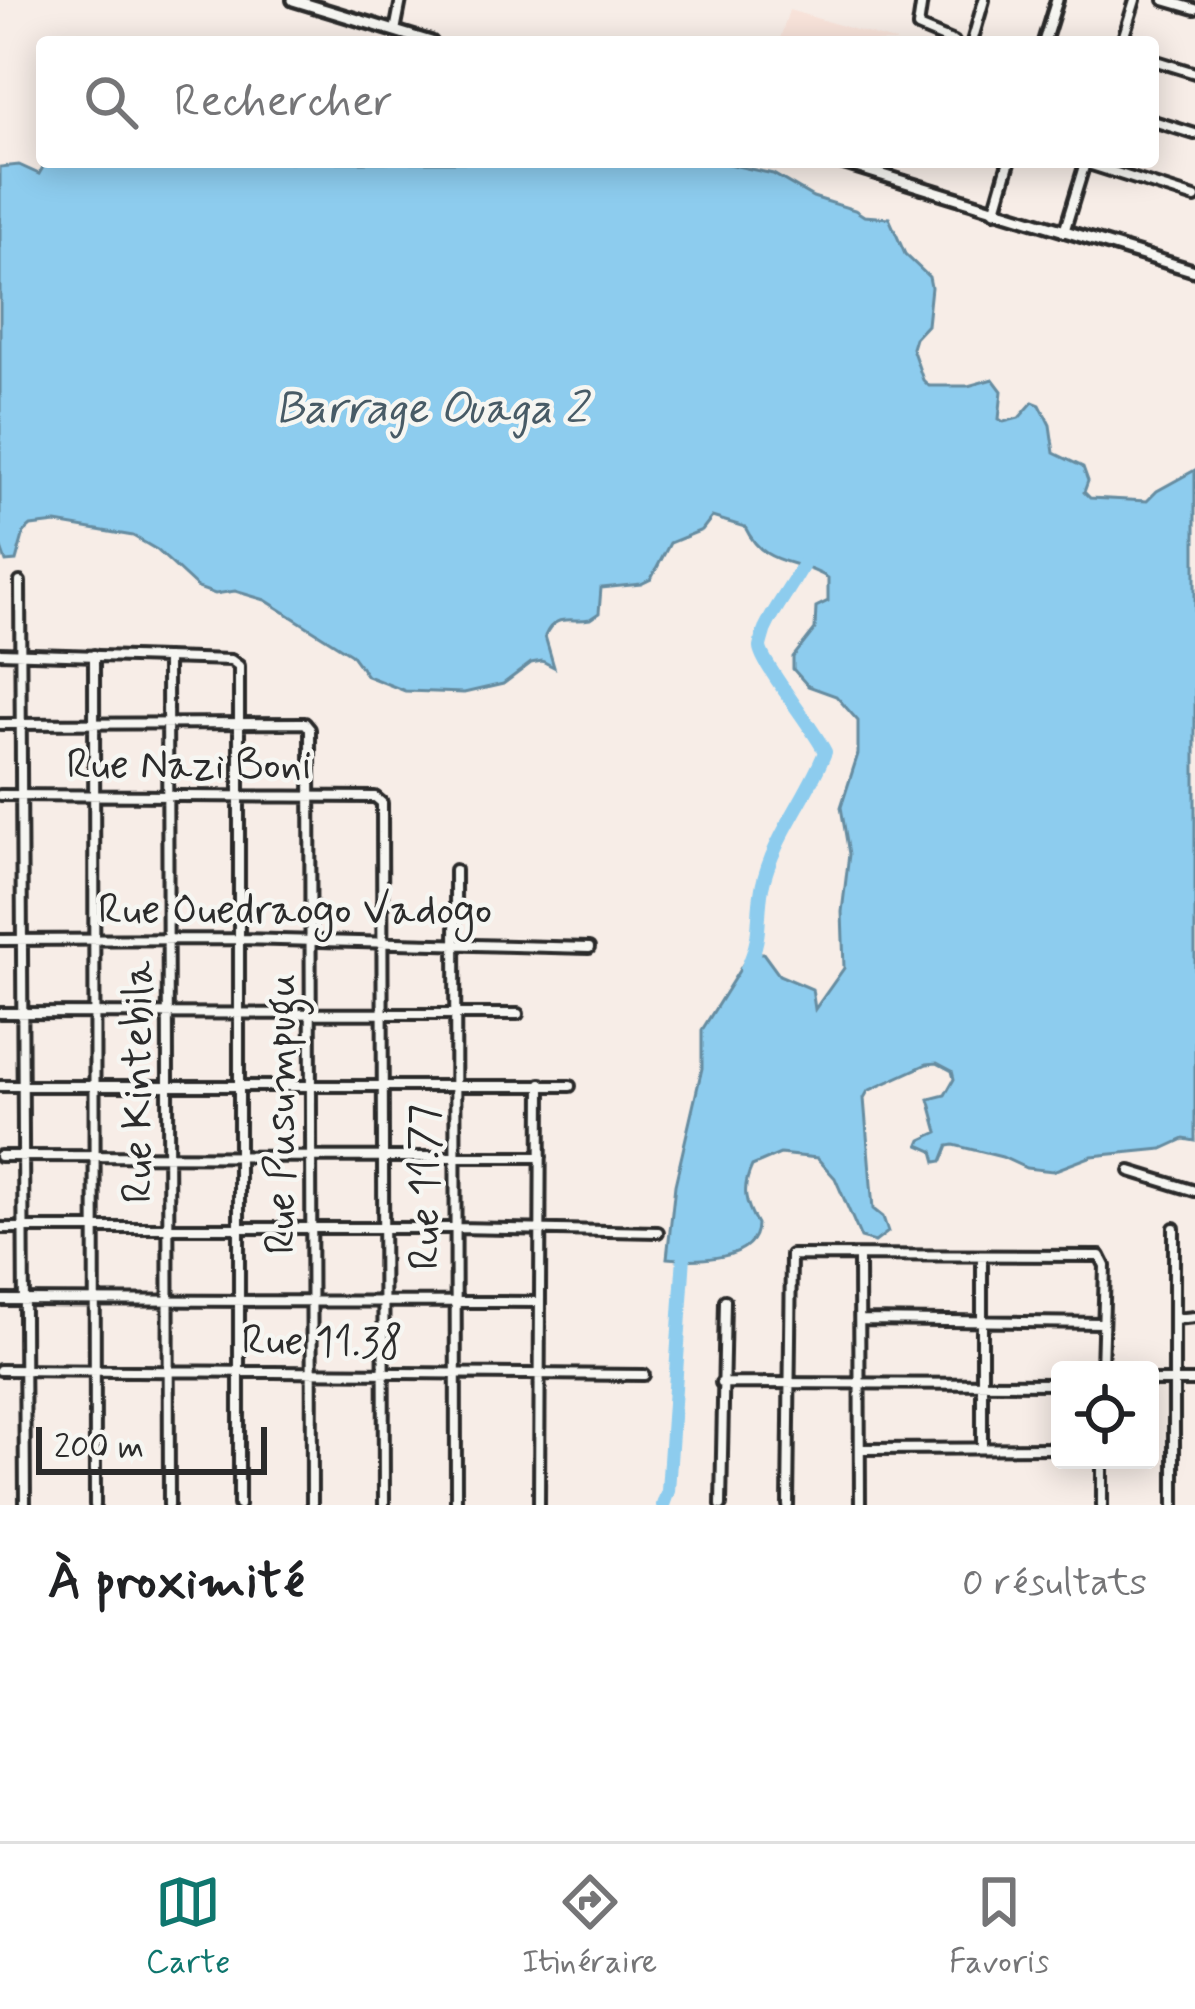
<!DOCTYPE html>
<html lang="fr">
<head>
<meta charset="utf-8">
<style>
	:root { --surface:#fff; --page:#f6f6f6; --text:#202124; --muted:#757577; --line:#e0e0e0; --accent:#0f766e }
	body { margin:0; font-family:Mynerve,sans-serif; background:var(--page); color:var(--text) }
	.controls { position:absolute; right:36px; bottom:36px; display:grid; overflow:hidden; border-radius:12px; box-shadow:0 6px 30px #0003 }
	.controls button { width:108px; height:108px; display:grid; place-items:center; padding:0; border:0; border-bottom:3px solid var(--line); background:var(--surface); color:var(--text); font:60px sans-serif }
	.scale { position:absolute; left:36px; bottom:30px; width:231px; box-sizing:border-box; padding-left:12px; border:6px solid #2b2b2b; border-top:0; font-size:33px; line-height:42px; white-space:nowrap; color:#2b2b2b; -webkit-text-stroke:9px #f6f6f2; paint-order:stroke }
	.list { margin:0; padding:0; list-style:none }
	h2 { display:flex; justify-content:space-between; align-items:center; height:156px; margin:0; padding:0 48px; font-size:51px }
	h2 small { font-size:39px; font-weight:400; color:var(--muted) }
	.icon { flex:none; width:66px; height:66px; fill:none; stroke:currentColor; stroke-width:2; stroke-linecap:round; stroke-linejoin:round }
	.map { position:relative; flex:none; width:1195px; height:1505px; overflow:hidden }
	.search { position:absolute; background:var(--surface); box-shadow:0 6px 30px #0003; left:36px; right:36px; top:36px; height:132px; display:flex; align-items:center; gap:30px; box-sizing:border-box; padding:0 42px; border-radius:12px; color:var(--muted); font-size:45px }
	.sheet { height:336px; background:var(--surface) }
	nav { display:flex; justify-content:space-around; align-items:center; box-sizing:border-box; height:168px; border-top:3px solid var(--line); background:var(--surface); font-size:33px; color:var(--muted) }
	nav a { display:grid; justify-items:center; gap:6px }
	nav .on { color:var(--accent) }
	.map>svg:first-child { display:block }
</style>
</head>
<body>
<div class="map">
<svg width="1195" height="1505" viewBox="0 0 1195 1505">
	<rect width="100%" height="100%" fill="#f7ede7"/>
	<filter id="ink" filterUnits="userSpaceOnUse"><feTurbulence type="fractalNoise" baseFrequency=".00833" numOctaves="2"/><feDisplacementMap in="SourceGraphic" scale="24" xChannelSelector="R" yChannelSelector="G"/><feConvolveMatrix kernelMatrix="1 2 1 2 8 2 1 2 1" color-interpolation-filters="sRGB"/></filter>
	<g filter="url(#ink)">
		<!-- built -->
		<path fill="#f8e3da" d="M 789,10 L 853,29 L 897,42 L 779,42 Z"/>
		<!-- water -->
		<path fill="#8dccee" stroke="#668ca0" stroke-width="3" d="M 46,162 L 719,162 L 773,174 L 813,197 L 855,210 L 864,216 L 889,218 L 905,254 L 929,277 L 931,287 L 927,325 L 915,338 L 912,348 L 923,380 L 929,386 L 968,386 L 993,379 L 1002,391 L 999,419 L 1004,422 L 1019,418 L 1033,402 L 1040,405 L 1050,425 L 1054,453 L 1083,467 L 1088,481 L 1084,492 L 1090,498 L 1147,501 L 1157,491 L 1195,470 L 1195,1141 L 1184,1139 L 1162,1149 L 1092,1156 L 1053,1171 L 1026,1168 L 1002,1157 L 954,1145 L 948,1146 L 942,1161 L 936,1162 L 933,1151 L 919,1145 L 921,1140 L 938,1132 L 929,1099 L 945,1095 L 954,1079 L 952,1071 L 937,1063 L 927,1064 L 868,1091 L 864,1098 L 873,1209 L 883,1217 L 888,1232 L 875,1242 L 861,1238 L 835,1178 L 817,1158 L 780,1154 L 752,1166 C 741,1189 745,1203 757,1224 C 757,1262 694,1261 667,1258 L 675,1185 L 702,1068 L 702,1030 L 750,953 L 763,953 L 779,975 L 812,989 L 815,1009 L 844,968 L 842,912 L 849,854 L 841,807 L 858,754 L 858,721 L 836,696 L 808,686 L 793,669 L 793,657 L 815,629 L 816,607 L 828,601 L 828,578 C 795,557 765,569 745,527 L 712,517 L 702,530 L 670,543 L 651,579 L 641,584 L 601,588 L 599,613 L 590,619 C 571,623 555,612 545,636 L 554,667 L 542,661 L 531,663 L 503,684 L 464,693 L 405,691 L 367,676 L 351,654 L 265,600 L 235,591 L 215,594 L 198,588 L 157,550 L 133,536 L 56,523 L 31,526 L 24,532 L 16,561 L 6,562 L 0,545 L 0,167 L 19,165 L 39,174 Z"/>
		<g fill="none" stroke-linecap="round" stroke-linejoin="round">
			<!-- river -->
			<path stroke="#8dccee" stroke-width="14" d="M 747,969 C 763,933 756,922 762,888 C 772,839 807,798 825,752 C 814,728 761,664 760,647 C 760,645 764,631 765,629 C 777,603 796,582 808,555
				M 663,1505 L 668,1491 L 685,1241"/>
			<!-- minor casing -->
			<g stroke="#2b2b2b" stroke-width="16">
				<path id="minor" d="M 922,0 L 918,27 L 954,42
					M 1164,0 L 1195,9
					M 395,31 L 401,0
					M 972,42 L 984,0
					M 1122,42 L 1135,0
					M 1153,60 L 1195,73
					M 1153,121 L 1195,134
					M 1085,163 L 1195,198
					M 1064,232 L 1085,163
					M 20,582 L 25,1505
					M 0,653 L 231,660 L 239,666 L 239,1505
					M 94,655 L 95,1505
					M 167,658 L 169,1505
					M 0,724 L 305,723 L 310,729 L 312,1505
					M 0,795 L 375,797 L 382,803 L 384,1505
					M 455,870 L 456,1505
					M 0,940 L 239,939 L 589,948
					M 0,1013 L 518,1014
					M 0,1086 L 570,1086
					M 0,1156 L 541,1157
					M 1130,1171 L 1195,1191
					M 0,1228 L 456,1228 L 658,1232
					M 1174,1228 L 1174,1505
					M 859,1258 L 860,1505
					M 0,1300 L 540,1302
					M 1175,1319 L 1195,1317
					M 862,1320 L 1103,1323
					M 0,1370 L 644,1375
					M 1150,1381 L 1195,1381
					M 721,1383 L 1060,1384
					M 982,1448 L 982,1258
					M 860,1449 L 1060,1448
					M 539,1505 L 541,1084
					M 721,1505 L 725,1300
					M 788,1505 L 791,1255 L 1100,1256 L 1105,1266 L 1102,1370
					M 1102,1505 L 1102,1460"/>
			</g>
			<!-- tertiary casing -->
			<g stroke="#2b2b2b" stroke-width="18">
				<path id="tertiary" d="M 293,0 L 431,42
					M 1044,42 L 1057,0
					M 840,162 L 1195,271
					M 995,211 L 1009,162"/>
			</g>
			<!-- minor -->
			<use href="#minor" stroke="#f6f6f2" stroke-width="8"/>
			<!-- tertiary -->
			<use href="#tertiary" stroke="#f6f6f2" stroke-width="9"/>
		</g>
	</g>
	<g text-anchor="middle" dominant-baseline="central" stroke-width="9" stroke-linejoin="round" paint-order="stroke">
		<!-- street labels -->
		<g font-size="42" fill="#2b2b2b" stroke="#f6f6f2">
			<text x="189" y="766">Rue Nazi Boni</text>
			<text x="295" y="911">Rue Ouedraogo Vadogo</text>
			<text transform="translate(139 1082) rotate(-90)">Rue Kintebila</text>
			<text transform="translate(282 1114) rotate(-90)">Rue Pusumpugu</text>
			<text transform="translate(426 1187) rotate(-90)">Rue 11.77</text>
			<text transform="translate(322 1343) rotate(1)">Rue 11.38</text>
		</g>
		<!-- water labels -->
		<g font-size="45" font-style="italic" fill="#485b66" stroke="#f6f6f2">
			<text x="431" y="409">Barrage Ouaga 2</text>
		</g>
	</g>
</svg>
<div class="controls">
<button><svg class="icon" aria-label="locate" viewBox="0 0 24 24"><circle cx="12" cy="12" r="6"/><path d="M12 2v4M12 18v4M2 12h4M18 12h4"/></svg></button>
</div>
<div class="scale">200 m</div>
<div class="search"><svg class="icon" aria-label="search" viewBox="0 0 24 24"><circle cx="10" cy="10" r="6"/><path d="M15 15l6 6"/></svg>Rechercher</div>
</div>
<section class="sheet">
<h2>À proximité<small>0 résultats</small></h2>
<ul class="list">
</ul>
</section>
<nav>
<a class="on"><svg class="icon" aria-label="map" viewBox="0 0 24 24"><path d="M3 6l6-2 6 2 6-2v14l-6 2-6-2-6 2zM9 4v14M15 6v14"/></svg>Carte</a>
<a><svg class="icon" aria-label="directions" viewBox="0 0 24 24"><path d="M12 3l9 9-9 9-9-9zM9 14v-3h6M13 9l2 2-2 2"/></svg>Itinéraire</a>
<a><svg class="icon" aria-label="saved" viewBox="0 0 24 24"><path d="M7 4h10v16l-5-4-5 4z"/></svg>Favoris</a>
</nav>
</body>
</html>
